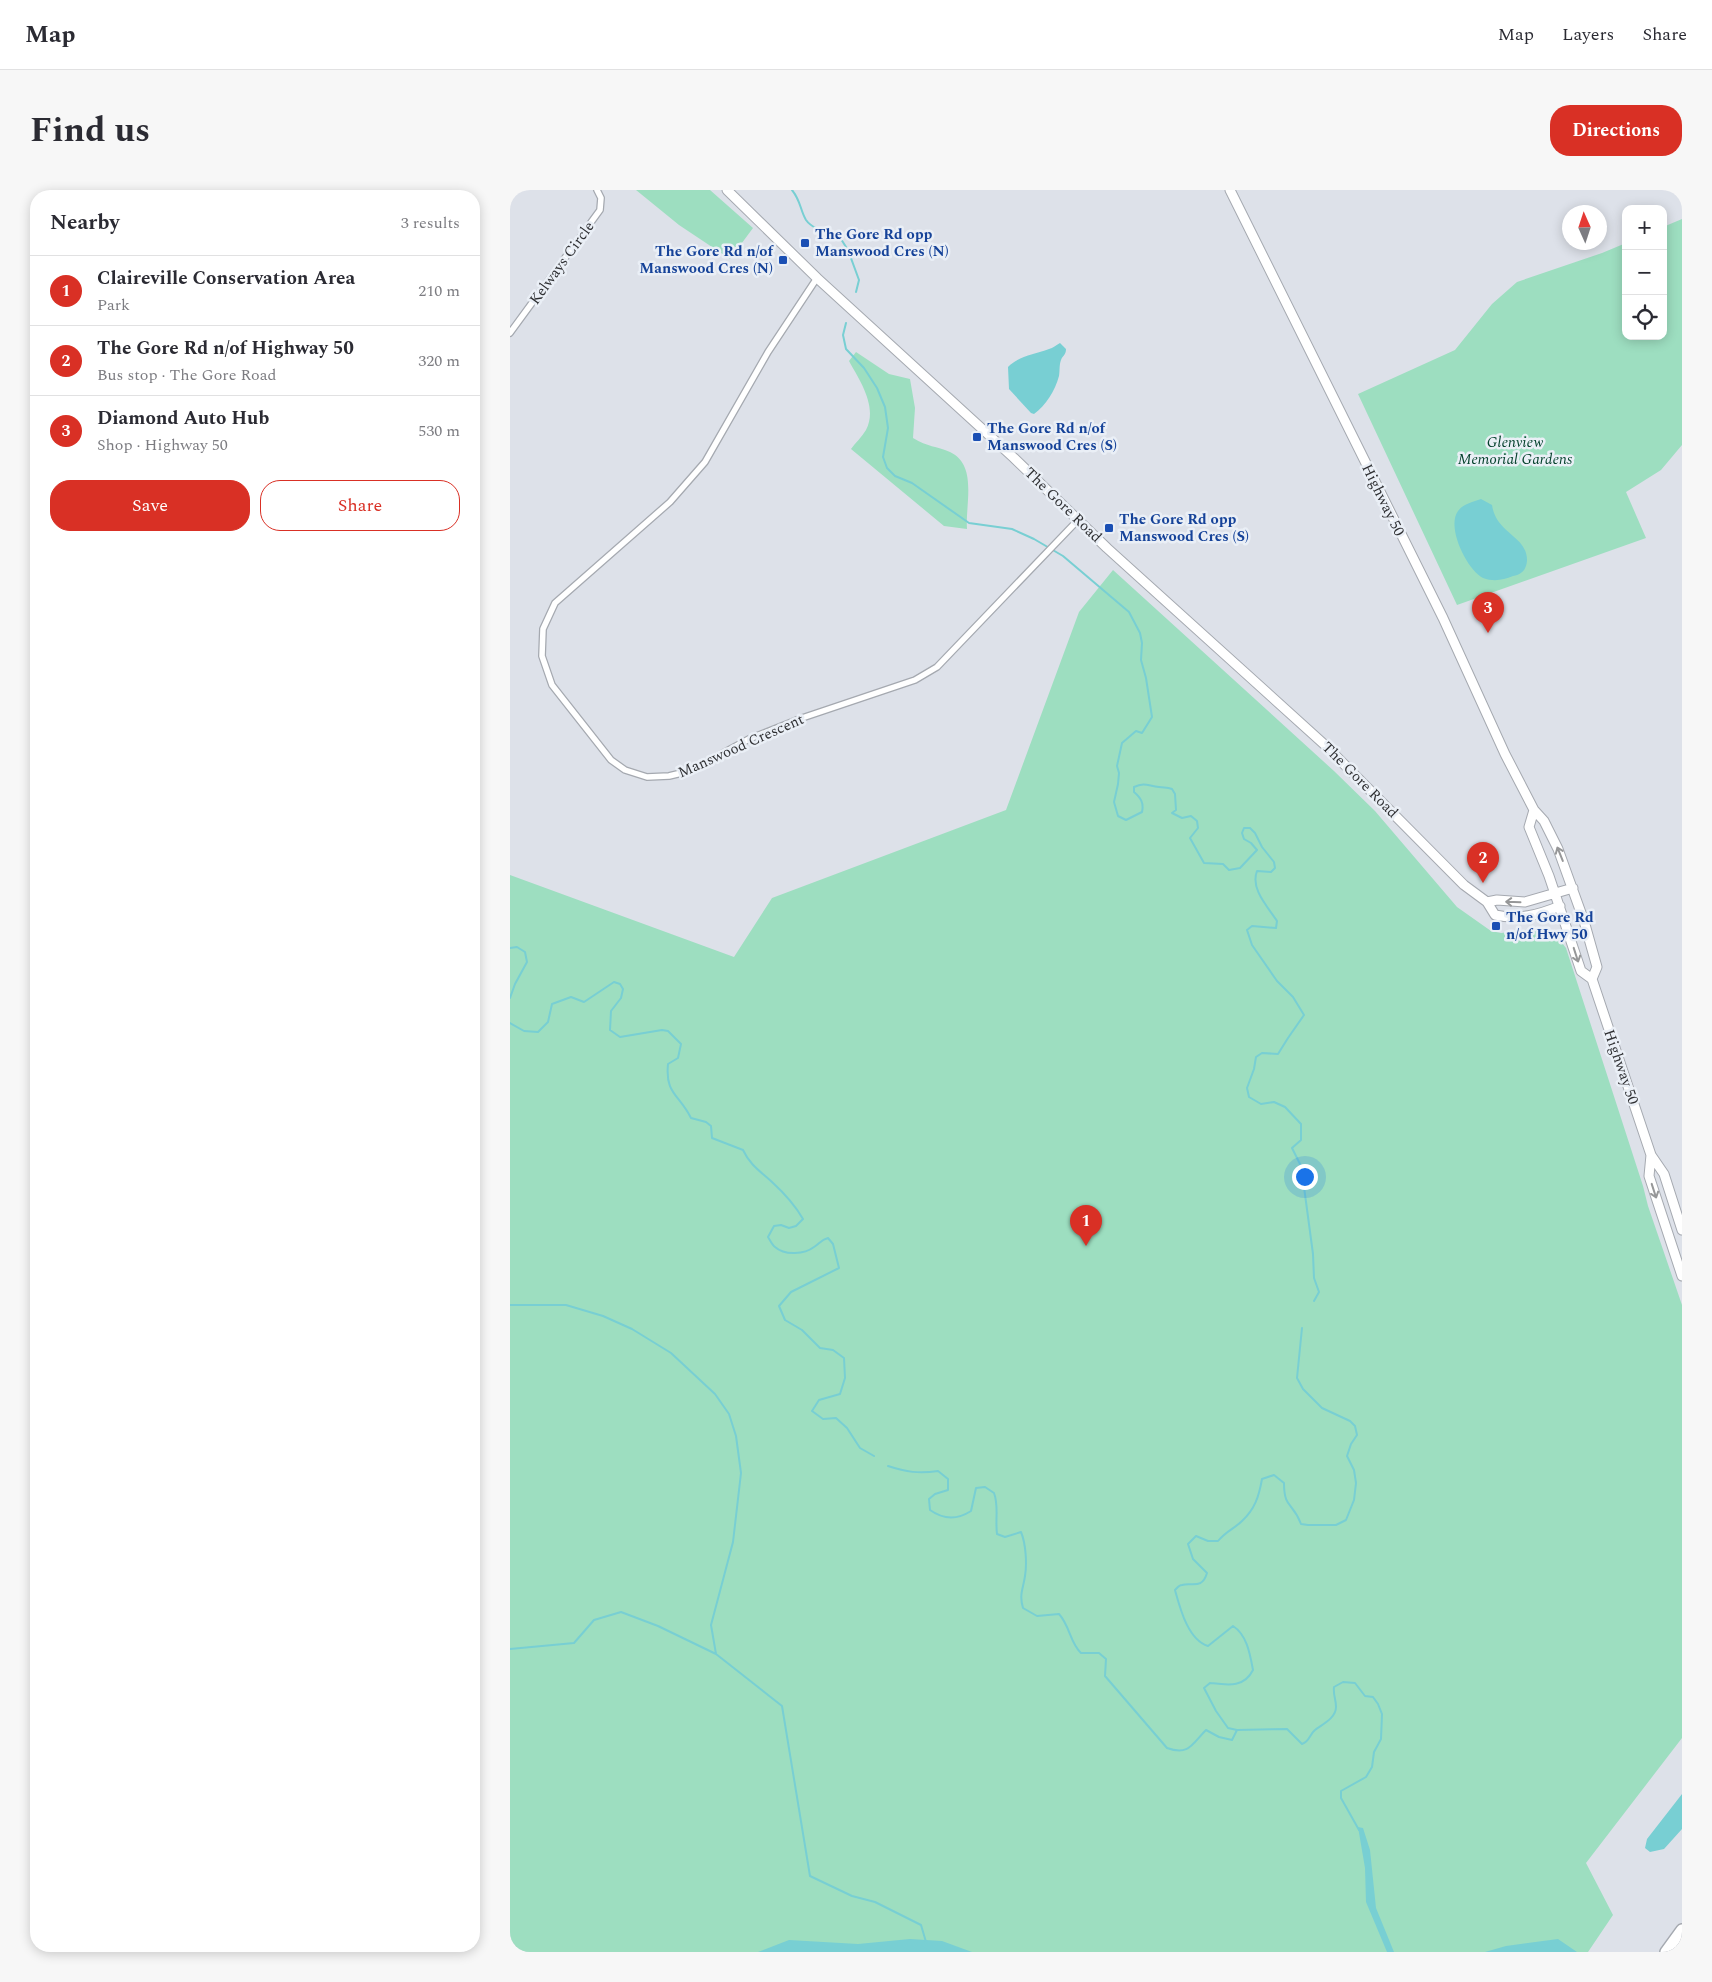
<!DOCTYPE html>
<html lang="en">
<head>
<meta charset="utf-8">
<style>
	:root { --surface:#fff; --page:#f7f7f7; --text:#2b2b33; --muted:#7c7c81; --line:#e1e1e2; --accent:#d93025 }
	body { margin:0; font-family:Spectral,serif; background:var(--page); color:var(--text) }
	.controls { position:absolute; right:15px; top:15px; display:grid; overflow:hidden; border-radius:10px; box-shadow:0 2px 12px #0003 }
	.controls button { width:45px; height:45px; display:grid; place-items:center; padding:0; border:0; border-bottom:1px solid var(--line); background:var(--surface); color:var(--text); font:25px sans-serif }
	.compass { position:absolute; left:1052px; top:15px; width:45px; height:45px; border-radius:50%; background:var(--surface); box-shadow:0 2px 12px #0003; rotate:357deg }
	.you { position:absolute; left:794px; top:986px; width:18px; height:18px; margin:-12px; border:4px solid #fff; border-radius:50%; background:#1a73e8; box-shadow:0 0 0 8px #1a73e833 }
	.badge { display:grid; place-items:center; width:32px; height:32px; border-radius:50%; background:var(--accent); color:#fff; font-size:16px; font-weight:700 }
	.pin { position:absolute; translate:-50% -41px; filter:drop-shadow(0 1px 2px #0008) }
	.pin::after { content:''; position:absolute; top:26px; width:18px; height:15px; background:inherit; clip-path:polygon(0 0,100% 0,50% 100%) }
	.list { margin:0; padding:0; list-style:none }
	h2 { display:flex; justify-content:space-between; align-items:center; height:65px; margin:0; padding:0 20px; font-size:21px }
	h2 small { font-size:16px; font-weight:400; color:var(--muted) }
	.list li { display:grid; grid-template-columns:32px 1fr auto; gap:15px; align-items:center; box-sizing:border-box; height:70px; padding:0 20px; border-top:1px solid var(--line) }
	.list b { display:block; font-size:19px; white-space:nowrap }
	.list p { margin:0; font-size:16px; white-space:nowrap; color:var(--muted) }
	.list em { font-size:16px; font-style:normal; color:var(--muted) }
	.actions { display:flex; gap:10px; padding:15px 20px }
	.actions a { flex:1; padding:11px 0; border:1px solid var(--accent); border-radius:20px; text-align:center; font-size:18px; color:var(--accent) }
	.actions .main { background:var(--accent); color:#fff }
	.icon { flex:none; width:28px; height:28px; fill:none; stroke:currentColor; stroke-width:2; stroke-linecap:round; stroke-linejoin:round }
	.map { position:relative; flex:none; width:1172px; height:1762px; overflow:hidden; border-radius:20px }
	header { display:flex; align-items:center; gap:30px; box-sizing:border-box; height:70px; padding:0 25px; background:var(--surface); border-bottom:1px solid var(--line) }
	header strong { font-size:24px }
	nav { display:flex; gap:28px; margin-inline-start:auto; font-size:18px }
	.intro { display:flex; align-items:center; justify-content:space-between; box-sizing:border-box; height:120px; padding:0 30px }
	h1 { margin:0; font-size:35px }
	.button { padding:12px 22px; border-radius:20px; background:var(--accent); color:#fff; font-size:18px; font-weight:700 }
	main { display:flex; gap:30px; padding:0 30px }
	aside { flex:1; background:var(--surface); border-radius:20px; box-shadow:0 2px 12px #0003 }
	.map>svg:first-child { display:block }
</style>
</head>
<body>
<header>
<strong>Map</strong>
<nav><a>Map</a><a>Layers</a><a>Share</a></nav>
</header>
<div class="intro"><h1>Find us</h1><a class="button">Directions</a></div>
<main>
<aside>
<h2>Nearby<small>3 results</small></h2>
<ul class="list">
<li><span class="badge">1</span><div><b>Claireville Conservation Area</b><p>Park</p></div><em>210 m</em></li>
<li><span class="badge">2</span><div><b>The Gore Rd n/of Highway 50</b><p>Bus stop · The Gore Road</p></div><em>320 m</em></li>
<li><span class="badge">3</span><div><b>Diamond Auto Hub</b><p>Shop · Highway 50</p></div><em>530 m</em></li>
</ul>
<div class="actions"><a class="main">Save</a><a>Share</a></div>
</aside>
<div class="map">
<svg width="1172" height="1762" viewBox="0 0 1172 1762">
	<rect width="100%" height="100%" fill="#dde1e9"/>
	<!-- green -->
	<path fill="#9ddec0" d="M 126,0 L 200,0 L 243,38 L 220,69 L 169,35 Z
		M 1172,29 L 1172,255 L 1151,280 L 1116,302 L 1136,348 L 947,415 L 848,204 L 945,160 L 982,114 L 1007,92 L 1092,63 L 1116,53 L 1116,146 L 1153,146 L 1153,37 Z
		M 346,162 L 379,184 L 400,189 L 405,218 L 403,248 C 418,257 426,256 440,262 C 468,275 455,315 457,339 L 434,336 L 341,259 C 345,253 352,247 356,240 C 368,217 350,191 339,171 Z
		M 603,380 L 824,581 L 865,621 L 947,717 L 981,741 L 991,743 L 1033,738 L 1044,743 L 1056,758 L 1133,996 L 1138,1016 L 1172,1115 L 1172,1548 L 1076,1673 L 1103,1725 L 1078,1762 L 0,1762 L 0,685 L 224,767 L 262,708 L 496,620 L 569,422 Z"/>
	<!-- water -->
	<path fill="#78cfd3" d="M 550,153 L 556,159 C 556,165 553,165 551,170 C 549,175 550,181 549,186 C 545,201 536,215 524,224 L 521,223 L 499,199 L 498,177 C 509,166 525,164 539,159 C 543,158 546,155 550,153 Z
		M 971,309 L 982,315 C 986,344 1018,346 1017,371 C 1016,380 1012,384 1003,386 C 993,390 984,392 973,388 C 957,380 936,337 948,321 C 953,314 963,312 971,309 Z
		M 1172,1604 L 1172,1639 L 1154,1659 L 1140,1662 L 1135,1658 L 1137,1649 Z
		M 848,1637 L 853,1638 L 860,1660 L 866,1718 L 884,1762 L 877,1762 L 856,1712 L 855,1678 Z
		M 400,1749 L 432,1751 L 462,1762 L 248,1762 L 279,1750 L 348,1754 Z
		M 1048,1749 L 1067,1762 L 975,1762 L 996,1756 Z"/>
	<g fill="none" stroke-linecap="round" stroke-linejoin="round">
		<!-- stream -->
		<path stroke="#78cfd3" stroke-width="2" d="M 282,0 C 291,11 290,20 296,30 C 303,40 318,42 329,46 L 338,60 L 349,90 L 346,102
			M 336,133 L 333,145 L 336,159 L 354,178 L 367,198 L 375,217 L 378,238 L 373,267 L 377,278 L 385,286 L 402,293 L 459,333 L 502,339 L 524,349 L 553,366 L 619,422 L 630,443 L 632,453 L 631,470 L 636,488 L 642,527 L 632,543 L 626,541 L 612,553 L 607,576 L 609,583 L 608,594 L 604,612 L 608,626 L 616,630 L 632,622 C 634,613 631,608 624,602 L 624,597 C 635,592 638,596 649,597 C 654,598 657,597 662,599 L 665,604 L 666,620 L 662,623 L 672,628 L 681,626 L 687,631 L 688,638 L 680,648 L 694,673 L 713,674 L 719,680 L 730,678 L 747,660 L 741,653 L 734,649 L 732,643 L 734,638 L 740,638 L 745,643 L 752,657 L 764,672 L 765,678 L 761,682 L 747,681 C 740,699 758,717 767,731 L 766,738 L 742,736 L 737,740 L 742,755 L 767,791 L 783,807 L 794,825 L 778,848 L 768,864 L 752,863 L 746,867 L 744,879 L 737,898 L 739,907 L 751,914 L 764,912 L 775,917 L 791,934 L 791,950 L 782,958 L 796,986 L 794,997 L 803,1064 L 804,1088 L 809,1102 L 804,1111
			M 0,758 L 7,757 L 15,762 L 17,772 L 5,794 L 0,808
			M 0,833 L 14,841 L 28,842 L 38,832 L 42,814 L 61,807 L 74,812 L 104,792 L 110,794 L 113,799 L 111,808 L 101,821 L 100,840 L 110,847 L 152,840 L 158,841 L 171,854 L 168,868 L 158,874 C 155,904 169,904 181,928 L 196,932 L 201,936 L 202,948 L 233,960 C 240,975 250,981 262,992 C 274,1003 285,1015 293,1029 L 286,1036 L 279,1038 L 271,1035 L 264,1036 L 258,1047 C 260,1050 262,1055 265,1057 C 275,1066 295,1064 304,1057 C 310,1053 311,1050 318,1048 L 323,1054 L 329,1078 L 281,1102 L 269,1116 L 275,1130 L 292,1140 L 310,1158 L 323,1160 L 334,1168 L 335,1188 L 330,1204 L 309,1210 L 302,1221 L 313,1229 L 326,1228 L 337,1238 L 350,1258 L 364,1266
			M 0,1115 L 56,1115 L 93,1126 L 122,1139 L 161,1163 L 205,1204 L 219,1224 L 226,1246 L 231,1283 L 223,1352 L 201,1435 L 206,1464
			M 792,1138 L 787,1188 L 793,1199 L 812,1218 L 840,1231 L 845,1236 L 847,1245 L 841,1254 L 837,1266 L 844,1280 L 846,1293 L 844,1310 L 836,1330 L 826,1335 L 798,1335 L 791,1334 C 783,1312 774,1319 774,1293 L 764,1285 L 752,1289 C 749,1306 745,1319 732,1331 C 724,1339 716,1341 708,1351 L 698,1351 L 686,1346 L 678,1354 L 683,1369 L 697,1383 C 692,1400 682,1392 672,1395 C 669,1395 667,1398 665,1400 C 670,1418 678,1450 698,1456 L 723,1436 C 737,1445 740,1464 743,1480 C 734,1498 718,1495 700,1493 L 694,1498 L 706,1521 L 718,1538 L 727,1540 L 777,1539 L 792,1554 C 800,1551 799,1545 805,1540 C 813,1534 826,1528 826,1517 C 826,1509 823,1505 824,1497 L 833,1492 L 845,1493 L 855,1506 L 863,1507 L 868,1514 L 872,1524 L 871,1549 L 864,1562 L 862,1577 L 856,1587 L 831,1601 L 831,1608 L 849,1640
			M 378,1276 C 396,1282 409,1284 428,1281 L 438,1289 L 438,1300 L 425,1304 L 419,1309 L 420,1320 C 434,1330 447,1330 461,1321 L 466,1298 L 475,1297 L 484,1303 C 489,1316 485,1329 487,1344 L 495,1347 L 511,1342 C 516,1354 517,1374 515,1386 C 513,1400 509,1404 513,1418 L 527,1426 L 549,1424 C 560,1436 560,1453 571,1463 L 589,1463 L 596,1469 L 595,1486 L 657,1558 C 679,1566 682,1554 696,1540 L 709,1547 L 722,1550 L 727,1540
			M 0,1459 L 64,1453 L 84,1430 L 111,1422 L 148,1436 L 206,1464 L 272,1516 L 300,1686 L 342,1706 L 365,1712 L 411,1735 L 416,1752"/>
		<!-- street casing -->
		<g stroke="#a5a9b0" stroke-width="8">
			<path id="street" d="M 307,88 L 258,162 L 195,272 L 160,312 L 45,413 L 33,439 L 32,466 L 42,495 L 101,570 L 115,580 L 137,587 L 159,586 L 180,581 L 239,549 L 292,528 L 405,490 L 427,477 L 568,330
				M 0,143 L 90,20 L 91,8 L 87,0"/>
		</g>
		<!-- secondary casing -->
		<g stroke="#a5a9b0" stroke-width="11">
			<path id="secondary" d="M 217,0 L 307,88 L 504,268 L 597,358 L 816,556 L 954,695 L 977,712 L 985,725 C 1009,730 1028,725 1050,716
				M 720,0 L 933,428 L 995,564 L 1024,620 L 1034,631 L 1048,659 L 1074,731 L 1087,777 L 1082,789
				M 1024,620 L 1019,637 L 1039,686 L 1071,781 L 1082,789 L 1141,965 L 1154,984 L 1172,1040
				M 977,712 L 987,710 L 1015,712 L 1063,698
				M 1141,965 L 1139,986 L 1172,1086"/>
		</g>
		<!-- highway casing -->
		<g stroke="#a5a9b0" stroke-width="14">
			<path id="highway" d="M 1156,1762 L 1172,1740"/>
		</g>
		<!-- street -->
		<use href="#street" stroke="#fff" stroke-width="5.5"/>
		<!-- secondary -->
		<use href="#secondary" stroke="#fff" stroke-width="9"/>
		<!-- highway -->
		<use href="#highway" stroke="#fff" stroke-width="11"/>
	</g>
	<!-- one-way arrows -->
	<defs><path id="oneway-shaft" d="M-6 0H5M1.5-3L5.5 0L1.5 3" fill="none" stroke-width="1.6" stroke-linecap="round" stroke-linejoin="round" transform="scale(1.25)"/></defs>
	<g stroke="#969798">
		<use href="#oneway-shaft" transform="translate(1050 664) rotate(-112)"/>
		<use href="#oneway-shaft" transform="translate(1003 712) rotate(-178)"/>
		<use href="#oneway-shaft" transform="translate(1066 765) rotate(72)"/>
		<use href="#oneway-shaft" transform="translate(1144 1001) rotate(72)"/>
	</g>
	<!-- markers -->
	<g fill="#1a4fb4" stroke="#eaeff6" stroke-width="2">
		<rect x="290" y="48" width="10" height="10" rx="2.5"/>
		<rect x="268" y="65" width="10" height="10" rx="2.5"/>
		<rect x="462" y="242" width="10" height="10" rx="2.5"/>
		<rect x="594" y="333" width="10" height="10" rx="2.5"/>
		<rect x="981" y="731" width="10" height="10" rx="2.5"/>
	</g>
	<g text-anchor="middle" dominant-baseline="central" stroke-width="5" stroke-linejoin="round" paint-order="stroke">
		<!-- transit labels -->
		<g font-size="15" font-weight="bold" fill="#164399" stroke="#eaeff6" text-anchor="start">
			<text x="305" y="44">The Gore Rd opp<tspan x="305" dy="17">Manswood Cres (N)</tspan></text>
			<text x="263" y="61" text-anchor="end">The Gore Rd n/of<tspan x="263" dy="17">Manswood Cres (N)</tspan></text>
			<text x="477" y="238">The Gore Rd n/of<tspan x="477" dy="17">Manswood Cres (S)</tspan></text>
			<text x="609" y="329">The Gore Rd opp<tspan x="609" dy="17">Manswood Cres (S)</tspan></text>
			<text x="996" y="727">The Gore Rd<tspan x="996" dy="17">n/of Hwy 50</tspan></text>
		</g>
		<!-- street labels -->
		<g font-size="15" fill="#2e2f32" stroke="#eaeff6">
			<text transform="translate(52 73) rotate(-54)">Kelways Circle</text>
			<text transform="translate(873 310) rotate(64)">Highway 50</text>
			<text transform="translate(553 315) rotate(44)">The Gore Road</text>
			<text transform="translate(231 556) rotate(-24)">Manswood Crescent</text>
			<text transform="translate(850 590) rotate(45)">The Gore Road</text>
			<text transform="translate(1111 877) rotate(71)">Highway 50</text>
		</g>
		<!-- park labels -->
		<g font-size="15" font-style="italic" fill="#06432e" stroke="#eaeff6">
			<text x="1005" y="252">Glenview<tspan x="1005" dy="17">Memorial Gardens</tspan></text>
		</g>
	</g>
</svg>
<div class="controls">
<button>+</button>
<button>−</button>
<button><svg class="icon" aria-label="locate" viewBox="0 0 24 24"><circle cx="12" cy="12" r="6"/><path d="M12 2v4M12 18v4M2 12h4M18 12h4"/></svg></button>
</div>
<svg class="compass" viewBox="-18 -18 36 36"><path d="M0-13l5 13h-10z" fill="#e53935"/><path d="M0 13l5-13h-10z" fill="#7c7c81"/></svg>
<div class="you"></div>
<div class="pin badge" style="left:576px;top:1056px">1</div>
<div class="pin badge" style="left:973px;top:693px">2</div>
<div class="pin badge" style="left:978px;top:443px">3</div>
</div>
</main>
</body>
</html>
